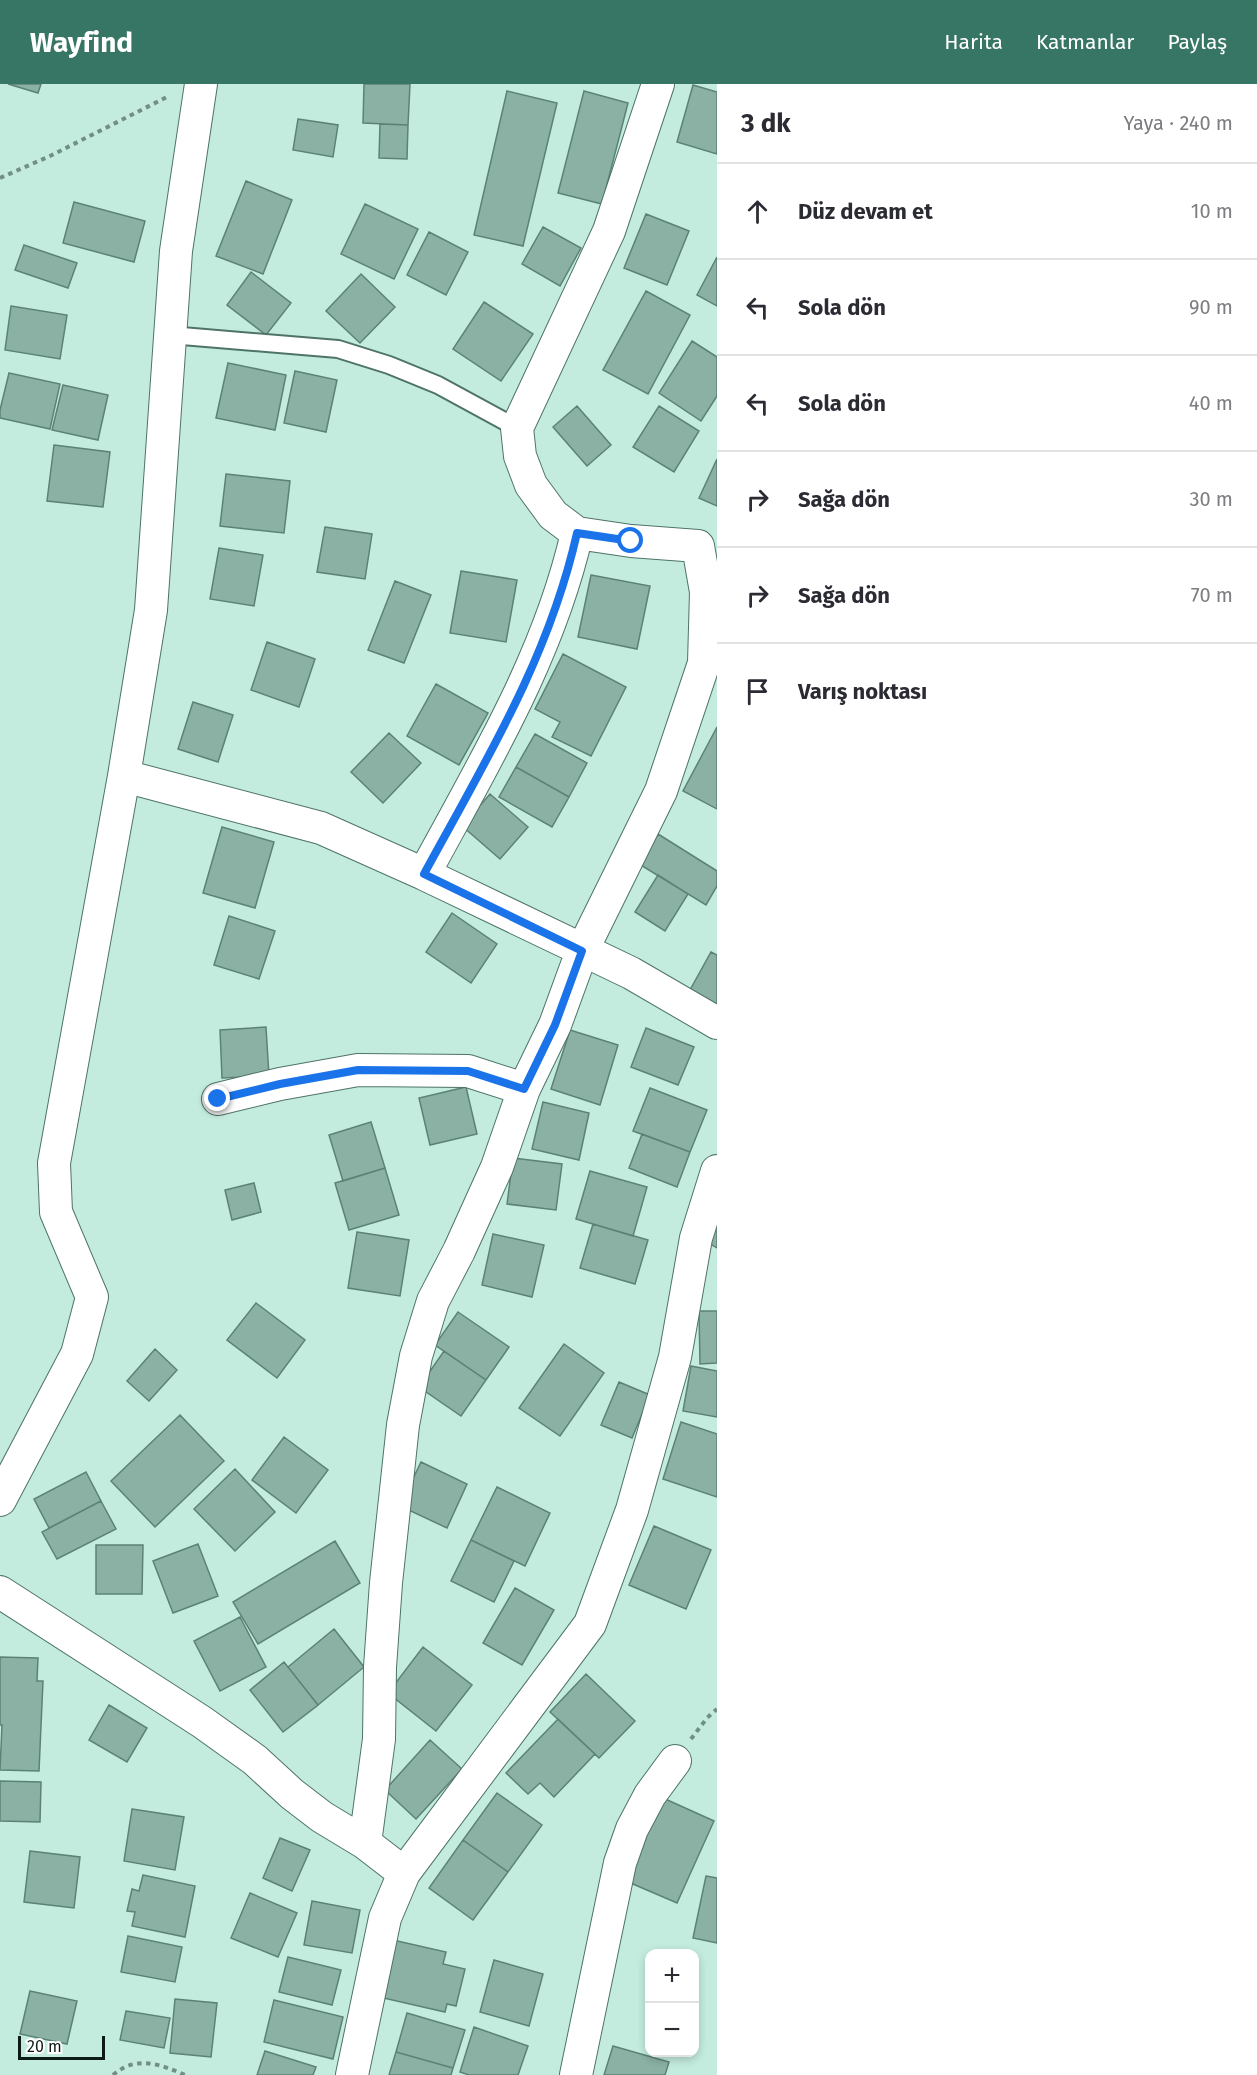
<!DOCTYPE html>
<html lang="tr">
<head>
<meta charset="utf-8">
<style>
	:root { --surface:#fff; --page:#f7f7f7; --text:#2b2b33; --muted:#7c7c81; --line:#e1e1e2; --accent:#377664 }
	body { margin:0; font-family:"Fira Sans",sans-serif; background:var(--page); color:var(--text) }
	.controls { position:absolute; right:18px; bottom:18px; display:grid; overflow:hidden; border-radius:12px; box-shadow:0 3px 9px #0003 }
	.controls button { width:54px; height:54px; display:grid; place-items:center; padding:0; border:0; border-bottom:2px solid var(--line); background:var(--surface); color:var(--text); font:30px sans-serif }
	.scale { position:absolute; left:18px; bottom:15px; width:87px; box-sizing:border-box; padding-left:6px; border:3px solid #0c1b16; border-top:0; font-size:16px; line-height:21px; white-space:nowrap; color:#0c1b16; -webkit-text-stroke:4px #fff; paint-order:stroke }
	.stop { position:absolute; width:18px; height:18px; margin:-14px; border:4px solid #1a73e8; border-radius:50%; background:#fff }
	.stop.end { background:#1a73e8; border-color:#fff; box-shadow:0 2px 6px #0008 }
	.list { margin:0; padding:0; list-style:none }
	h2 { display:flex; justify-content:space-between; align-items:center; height:78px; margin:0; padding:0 24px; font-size:26px }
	h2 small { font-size:20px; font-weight:400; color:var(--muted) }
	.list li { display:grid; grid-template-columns:39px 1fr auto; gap:18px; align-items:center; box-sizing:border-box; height:96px; padding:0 24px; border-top:2px solid var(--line) }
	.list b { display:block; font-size:22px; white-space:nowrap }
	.list em { font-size:20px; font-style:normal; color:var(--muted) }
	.icon { flex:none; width:33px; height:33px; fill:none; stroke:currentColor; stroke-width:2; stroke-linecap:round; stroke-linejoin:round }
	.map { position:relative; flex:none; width:717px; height:1991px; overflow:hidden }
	header { display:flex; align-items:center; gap:36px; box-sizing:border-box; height:84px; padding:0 30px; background:var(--accent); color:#fff }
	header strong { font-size:28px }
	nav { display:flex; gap:33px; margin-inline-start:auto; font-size:21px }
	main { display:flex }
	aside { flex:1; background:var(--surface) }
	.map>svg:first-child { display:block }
</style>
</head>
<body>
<header>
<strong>Wayfind</strong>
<nav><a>Harita</a><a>Katmanlar</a><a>Paylaş</a></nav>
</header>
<main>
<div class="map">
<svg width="717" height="1991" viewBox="0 0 717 1991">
	<rect width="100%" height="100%" fill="#c3ecde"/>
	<!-- building -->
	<path fill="#8ab1a4" stroke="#5c8276" stroke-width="1.5" d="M 8,0 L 41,0 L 38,9 Z
		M 364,0 L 410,0 L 408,41 L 363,39 Z
		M 693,1 L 717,8 L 717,70 L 677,58 Z
		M 507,7 L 557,19 L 523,162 L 474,151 Z
		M 584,7 L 628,19 L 602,120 L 558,109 Z
		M 298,35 L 338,41 L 333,73 L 293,66 Z
		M 380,40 L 408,41 L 407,75 L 379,74 Z
		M 246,97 L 292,116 L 263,190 L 216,172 Z
		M 74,118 L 145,137 L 134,178 L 63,159 Z
		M 365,120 L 418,145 L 394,195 L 341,170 Z
		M 646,130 L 689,147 L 667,201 L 624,184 Z
		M 543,143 L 581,164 L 560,202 L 522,180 Z
		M 429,148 L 468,168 L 446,211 L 407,191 Z
		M 24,161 L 77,179 L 68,204 L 15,186 Z
		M 717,173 L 717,222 L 697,211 Z
		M 251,188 L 291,219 L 266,251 L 227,221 Z
		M 361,190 L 395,223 L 360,259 L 326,227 Z
		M 646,207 L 690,231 L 648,310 L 603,286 Z
		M 484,218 L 533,250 L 501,297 L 453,265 Z
		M 11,222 L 67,231 L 60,275 L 5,266 Z
		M 692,257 L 717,273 L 717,312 L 701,337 L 659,309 Z
		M 228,279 L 286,291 L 275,346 L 216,334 Z
		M 295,287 L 337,296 L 326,348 L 284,339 Z
		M 9,289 L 60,300 L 50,345 L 0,334 L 0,326 Z
		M 63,301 L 108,311 L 98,356 L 52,346 Z
		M 577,322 L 611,361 L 587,382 L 553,343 Z
		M 659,322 L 699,347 L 674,388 L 633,363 Z
		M 54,361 L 110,368 L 103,423 L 47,417 Z
		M 717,375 L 717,422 L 699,414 Z
		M 226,390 L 290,397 L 284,449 L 220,442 Z
		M 325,443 L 372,450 L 365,495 L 317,488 Z
		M 219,464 L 263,471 L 254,522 L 210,515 Z
		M 461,487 L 517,496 L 506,558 L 450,549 Z
		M 591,491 L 650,502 L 637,565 L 578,553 Z
		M 395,497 L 431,511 L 404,579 L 368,566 Z
		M 267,558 L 315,575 L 299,623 L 251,606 Z
		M 563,570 L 626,603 L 591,672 L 552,653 L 560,638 L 535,625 Z
		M 436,600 L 488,629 L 459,681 L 407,652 Z
		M 193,618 L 233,631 L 218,678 L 178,665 Z
		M 717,643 L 717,725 L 683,707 Z
		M 389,649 L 421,679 L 383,719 L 351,688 Z
		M 535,650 L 587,679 L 569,713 L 516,683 Z
		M 516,683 L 569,713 L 552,743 L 499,713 Z
		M 490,710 L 528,743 L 500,775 L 462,742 Z
		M 222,743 L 274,758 L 255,824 L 203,809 Z
		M 658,750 L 717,787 L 717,802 L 706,821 L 639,780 Z
		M 658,791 L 688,810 L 665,847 L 635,828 Z
		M 452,829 L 497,860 L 471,899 L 426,868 Z
		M 229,832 L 275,847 L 259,895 L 214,881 Z
		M 711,868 L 717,871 L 717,921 L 690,906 Z
		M 266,943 L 269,992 L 222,994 L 220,946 Z
		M 646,944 L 694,963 L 678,1001 L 631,983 Z
		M 570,946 L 618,961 L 600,1021 L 551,1005 Z
		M 466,1003 L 477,1050 L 430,1061 L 419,1014 Z
		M 650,1004 L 707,1026 L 690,1068 L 633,1047 Z
		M 543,1018 L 589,1029 L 579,1076 L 532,1065 Z
		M 371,1038 L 385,1084 L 343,1097 L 329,1051 Z
		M 642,1050 L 690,1068 L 677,1103 L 629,1084 Z
		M 513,1074 L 562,1080 L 556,1126 L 507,1120 Z
		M 385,1084 L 399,1131 L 349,1146 L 335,1099 Z
		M 590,1087 L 647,1103 L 633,1152 L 576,1135 Z
		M 254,1099 L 261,1128 L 232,1136 L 225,1106 Z
		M 717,1131 L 717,1164 L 702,1155 Z
		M 593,1140 L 648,1156 L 635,1200 L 580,1184 Z
		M 357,1148 L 409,1156 L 400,1212 L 348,1204 Z
		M 493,1150 L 544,1161 L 532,1213 L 482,1201 Z
		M 256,1219 L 305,1256 L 277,1294 L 227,1256 Z
		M 699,1227 L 717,1227 L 717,1279 L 700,1280 Z
		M 458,1228 L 509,1263 L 486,1296 L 435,1261 Z
		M 564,1260 L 604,1289 L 560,1352 L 519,1324 Z
		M 155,1265 L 177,1286 L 149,1317 L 127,1297 Z
		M 444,1267 L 486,1296 L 461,1332 L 419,1303 Z
		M 691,1282 L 717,1287 L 717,1333 L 683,1327 Z
		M 619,1298 L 650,1311 L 632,1354 L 601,1341 Z
		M 180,1331 L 224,1377 L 155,1443 L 111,1397 Z
		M 681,1338 L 717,1350 L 717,1413 L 663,1395 Z
		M 284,1353 L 328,1386 L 296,1429 L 252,1396 Z
		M 421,1378 L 467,1400 L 447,1444 L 400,1422 Z
		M 235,1385 L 275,1428 L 235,1467 L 194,1425 Z
		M 86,1388 L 101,1417 L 49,1444 L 34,1415 Z
		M 497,1403 L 550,1429 L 525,1482 L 471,1456 Z
		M 101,1417 L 116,1445 L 57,1475 L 42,1448 Z
		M 654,1442 L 711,1466 L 686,1525 L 629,1501 Z
		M 471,1456 L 514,1477 L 494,1518 L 451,1497 Z
		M 335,1457 L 360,1499 L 258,1560 L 233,1518 Z
		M 198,1460 L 218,1512 L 173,1529 L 153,1477 Z
		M 96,1461 L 143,1461 L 142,1510 L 96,1510 Z
		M 515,1504 L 554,1526 L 522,1581 L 483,1559 Z
		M 240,1533 L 266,1583 L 220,1607 L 194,1557 Z
		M 334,1545 L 364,1583 L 318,1621 L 288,1583 Z
		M 423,1563 L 472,1601 L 436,1647 L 388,1609 Z
		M 0,1573 L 38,1574 L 37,1597 L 43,1597 L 39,1687 L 0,1686 L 2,1641 L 0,1641 Z
		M 284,1578 L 318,1621 L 283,1648 L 250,1606 Z
		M 586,1590 L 635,1637 L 599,1674 L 550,1628 Z
		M 109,1621 L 147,1644 L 127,1678 L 89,1656 Z
		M 558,1635 L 595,1670 L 554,1713 L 540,1699 L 528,1710 L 506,1689 Z
		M 430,1656 L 462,1685 L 416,1735 L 385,1706 Z
		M 0,1697 L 41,1698 L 40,1738 L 0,1737 Z
		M 497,1709 L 542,1741 L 508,1788 L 463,1756 Z
		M 663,1714 L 714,1737 L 677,1819 L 626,1797 Z
		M 132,1725 L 184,1733 L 175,1786 L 124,1777 Z
		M 280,1754 L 310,1766 L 292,1807 L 263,1794 Z
		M 463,1756 L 508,1788 L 473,1836 L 429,1804 Z
		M 30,1767 L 80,1773 L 74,1824 L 24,1818 Z
		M 143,1791 L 195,1802 L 185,1853 L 132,1842 L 135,1828 L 127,1827 L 132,1805 L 139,1807 Z
		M 706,1792 L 717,1794 L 717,1859 L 693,1854 Z
		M 250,1809 L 297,1829 L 278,1873 L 231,1854 Z
		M 312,1817 L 360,1826 L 352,1869 L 304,1861 Z
		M 128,1852 L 182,1863 L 175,1898 L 121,1888 Z
		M 393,1856 L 446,1868 L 443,1880 L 465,1885 L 456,1922 L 447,1920 L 445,1928 L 379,1913 Z
		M 288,1873 L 341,1886 L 332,1921 L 279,1908 Z
		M 494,1876 L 543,1890 L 529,1942 L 480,1928 Z
		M 30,1907 L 77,1917 L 67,1960 L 20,1950 Z
		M 175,1915 L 217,1919 L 211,1973 L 170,1969 Z
		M 274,1916 L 343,1933 L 333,1975 L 264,1958 Z
		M 126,1927 L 170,1934 L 164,1964 L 120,1956 Z
		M 407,1929 L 465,1946 L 453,1984 L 396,1968 Z
		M 474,1943 L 528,1962 L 518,1991 L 469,1991 L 460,1988 Z
		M 613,1962 L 669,1978 L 665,1991 L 604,1991 Z
		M 265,1967 L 316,1983 L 313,1991 L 257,1991 Z
		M 396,1968 L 453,1984 L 451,1991 L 389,1991 Z"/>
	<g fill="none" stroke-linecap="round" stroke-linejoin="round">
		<!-- lane casing -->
		<g stroke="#4e7367" stroke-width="20">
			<path id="lane" d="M 170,251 L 338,265 L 389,281 L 438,301 L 517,344"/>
		</g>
		<!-- street casing -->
		<g stroke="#4e7367" stroke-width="34">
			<path id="street" d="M 124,692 L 321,744 L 424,790 L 631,889 L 717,939
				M 424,790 C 484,679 549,572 577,449
				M 218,1015 L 280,1000 L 358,986 L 468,987 L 524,1005
				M 0,1416 L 77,1270 L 92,1213 L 56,1128 L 54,1079 L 124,692 L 151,526 L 176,167 L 201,0
				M 0,1508 L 202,1638 L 255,1676 L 292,1710 L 322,1733 L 365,1759 L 404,1789
				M 365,1759 L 379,1655 L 380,1583 L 386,1499 L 403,1341 L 416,1272 L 433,1217 L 459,1167 L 497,1083 L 524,1005 L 555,941 L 582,867 L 661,707 L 704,579 L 706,508 L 698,462 L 631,457 L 577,449 L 553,431 L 531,401 L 520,372 L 517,344 L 609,147 L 658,0
				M 352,1991 L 385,1834 L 404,1789 L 590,1540 L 632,1426 L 675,1273 L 696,1154 L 717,1087
				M 576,1991 L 620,1779 L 632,1745 L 650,1711 L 675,1677"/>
		</g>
		<!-- path -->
		<path stroke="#718f85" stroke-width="4" stroke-dasharray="4.5 4.5" stroke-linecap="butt" d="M 0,94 L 50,72 L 169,12
			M 691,1655 L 707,1634 L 717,1625
			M 113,1991 C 136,1971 160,1980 185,1991"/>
		<!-- lane -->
		<use href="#lane" stroke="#fff" stroke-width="16"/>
		<!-- street -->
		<use href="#street" stroke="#fff" stroke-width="32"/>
	</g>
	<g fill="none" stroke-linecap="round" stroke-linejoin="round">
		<!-- route -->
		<path stroke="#1a73e8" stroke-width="8" d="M 218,1015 L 280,1000 L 358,986 L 468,987 L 524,1005 L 555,941 L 582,867 L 424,790 C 485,678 549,574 577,449 L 631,457"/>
	</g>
</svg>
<div class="controls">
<button>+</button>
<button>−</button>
</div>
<div class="scale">20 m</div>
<div class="stop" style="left:631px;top:457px"></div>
<div class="stop end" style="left:218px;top:1015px"></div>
</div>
<aside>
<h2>3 dk<small>Yaya · 240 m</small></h2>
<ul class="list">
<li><svg class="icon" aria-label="ahead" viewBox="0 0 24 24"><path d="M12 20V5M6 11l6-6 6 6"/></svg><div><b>Düz devam et</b></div><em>10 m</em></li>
<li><svg class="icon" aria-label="left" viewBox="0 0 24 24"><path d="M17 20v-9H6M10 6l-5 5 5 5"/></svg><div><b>Sola dön</b></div><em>90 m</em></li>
<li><svg class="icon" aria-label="left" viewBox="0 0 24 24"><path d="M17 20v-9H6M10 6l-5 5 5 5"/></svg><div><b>Sola dön</b></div><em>40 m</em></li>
<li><svg class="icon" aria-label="right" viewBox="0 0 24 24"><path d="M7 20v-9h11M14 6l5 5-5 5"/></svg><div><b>Sağa dön</b></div><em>30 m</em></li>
<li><svg class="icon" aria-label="right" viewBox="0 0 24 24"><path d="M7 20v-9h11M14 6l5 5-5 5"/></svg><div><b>Sağa dön</b></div><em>70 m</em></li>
<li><svg class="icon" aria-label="arrive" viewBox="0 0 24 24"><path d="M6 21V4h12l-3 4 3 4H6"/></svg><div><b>Varış noktası</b></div></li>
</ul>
</aside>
</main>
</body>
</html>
